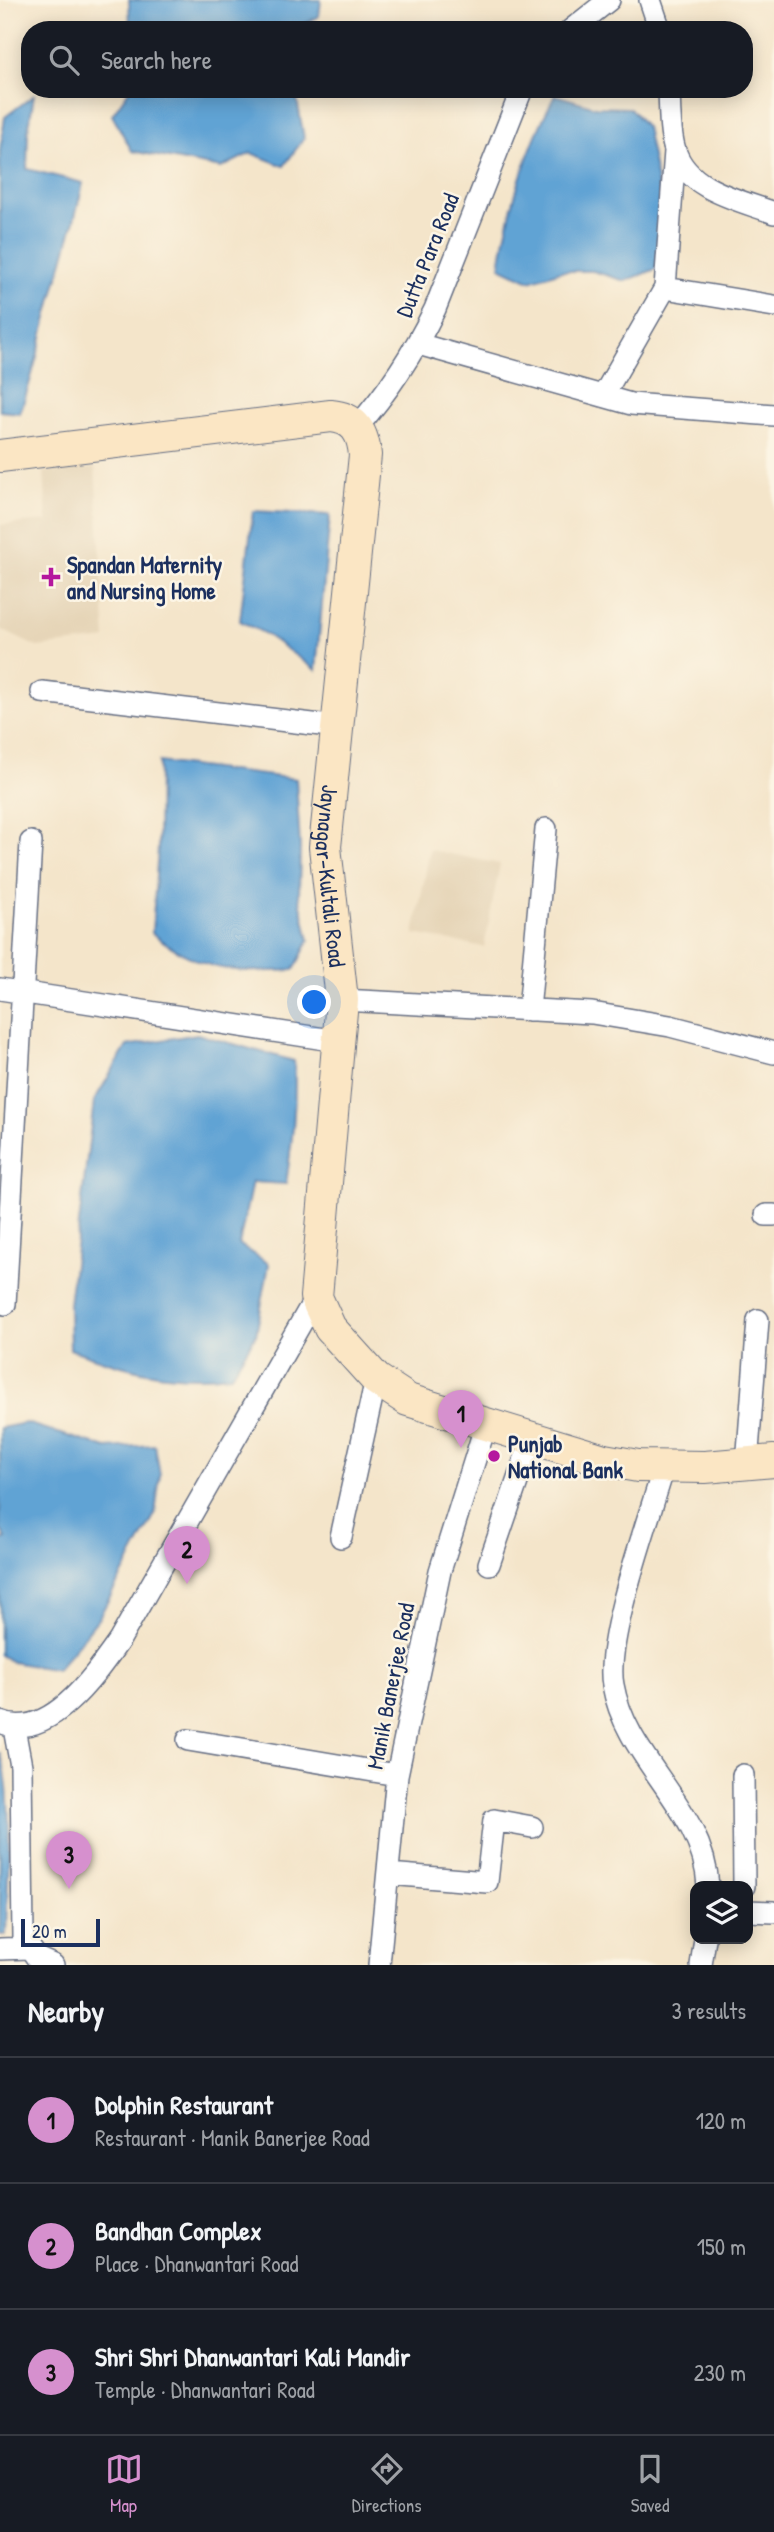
<!DOCTYPE html>
<html lang="en">
<head>
<meta charset="utf-8">
<style>
	:root { --surface:#171b24; --page:#20242c; --text:#f1f3f6; --muted:#9ea1a6; --line:#363941; --accent:#d690ce }
	body { margin:0; font-family:"Patrick Hand",sans-serif; background:var(--page); color:var(--text) }
	.controls { position:absolute; right:21px; bottom:21px; display:grid; overflow:hidden; border-radius:14px; box-shadow:0 4px 18px #0003 }
	.controls button { width:63px; height:63px; display:grid; place-items:center; padding:0; border:0; border-bottom:2px solid var(--line); background:var(--surface); color:var(--text); font:35px sans-serif }
	.scale { position:absolute; left:21px; bottom:18px; width:79px; box-sizing:border-box; padding-left:7px; border:4px solid #1b2f5e; border-top:0; font-size:19px; line-height:24px; white-space:nowrap; color:#1b2f5e; -webkit-text-stroke:5px #fcf5e5; paint-order:stroke }
	.you { position:absolute; left:315px; top:1003px; width:24px; height:24px; margin:-18px; border:5px solid #fff; border-radius:50%; background:#1a73e8; box-shadow:0 0 0 10px #1a73e833 }
	.badge { display:grid; place-items:center; width:46px; height:46px; border-radius:50%; background:var(--accent); color:#111; font-size:23px; font-weight:700 }
	.pin { position:absolute; translate:-50% -58px; filter:drop-shadow(0 2px 4px #0008) }
	.pin::after { content:''; position:absolute; top:37px; width:24px; height:21px; background:inherit; clip-path:polygon(0 0,100% 0,50% 100%) }
	.list { margin:0; padding:0; list-style:none }
	h2 { display:flex; justify-content:space-between; align-items:center; height:91px; margin:0; padding:0 28px; font-size:30px }
	h2 small { font-size:23px; font-weight:400; color:var(--muted) }
	.list li { display:grid; grid-template-columns:46px 1fr auto; gap:21px; align-items:center; box-sizing:border-box; height:126px; padding:0 28px; border-top:2px solid var(--line) }
	.list b { display:block; font-size:26px; white-space:nowrap }
	.list p { margin:0; font-size:23px; white-space:nowrap; color:var(--muted) }
	.list em { font-size:23px; font-style:normal; color:var(--muted) }
	.icon { flex:none; width:38px; height:38px; fill:none; stroke:currentColor; stroke-width:2; stroke-linecap:round; stroke-linejoin:round }
	.map { position:relative; flex:none; width:774px; height:1965px; overflow:hidden }
	.search { position:absolute; background:var(--surface); box-shadow:0 4px 18px #0003; left:21px; right:21px; top:21px; height:77px; display:flex; align-items:center; gap:18px; box-sizing:border-box; padding:0 24px; border-radius:28px; color:var(--muted); font-size:26px }
	.sheet { height:469px; background:var(--surface) }
	nav { display:flex; justify-content:space-around; align-items:center; box-sizing:border-box; height:98px; border-top:2px solid var(--line); background:var(--surface); font-size:19px; color:var(--muted) }
	nav a { display:grid; justify-items:center; gap:4px }
	nav .on { color:var(--accent) }
	.map>svg:first-child { display:block }
</style>
</head>
<body>
<div class="map">
<svg width="774" height="1965" viewBox="0 0 774 1965">
	<rect width="100%" height="100%" fill="#fcf5e5"/>
	<filter id="ink" filterUnits="userSpaceOnUse"><feTurbulence type="fractalNoise" baseFrequency=".0143" numOctaves="2"/><feDisplacementMap in="SourceGraphic" scale="14" xChannelSelector="R" yChannelSelector="G"/><feConvolveMatrix kernelMatrix="1 2 1 2 8 2 1 2 1" color-interpolation-filters="sRGB"/></filter>
	<filter id="wash" filterUnits="userSpaceOnUse"><feTurbulence type="fractalNoise" baseFrequency=".00686" numOctaves="4" result="noise"/><feDisplacementMap in="SourceGraphic" scale="28" xChannelSelector="R" yChannelSelector="G"/><feGaussianBlur stdDeviation="1.57" result="paint"/><feColorMatrix in="noise" values="0 0 0 0 0 0 0 0 0 0 0 0 0 0 0 0 0 1.4 0 .05"/><feComposite in="paint" operator="in"/></filter>
	<g filter="url(#wash)">
		<rect width="100%" height="100%" fill="#f4e5ca"/>
		<!-- built -->
		<path fill="#e6d5b8" d="M 95,468 L 106,639 L 37,647 L 0,629 L 0,525 L 47,521 L 44,471 Z
			M 430,850 L 500,864 L 484,947 L 414,934 Z"/>
		<!-- water -->
		<path fill="#60a3d4" stroke="#3e6999" stroke-width="2" d="M 129,0 L 321,0 L 319,16 L 293,30 L 130,30 Z
			M 130,89 L 295,89 L 304,138 L 284,166 L 251,153 L 221,168 L 132,151 L 112,115 Z
			M 34,95 L 28,131 L 27,169 L 83,183 C 77,212 69,239 61,267 C 46,316 37,365 20,413 L 0,411 L 0,151 L 5,117 Z
			M 555,95 L 596,107 L 630,108 L 646,127 L 662,205 L 656,269 L 625,281 L 593,271 L 561,271 L 530,281 L 500,267 C 509,205 526,150 555,95 Z
			M 253,511 L 330,515 L 316,670 L 264,633 L 240,621 Z
			M 159,762 L 296,779 L 300,847 L 299,896 L 309,940 L 294,970 C 234,974 200,971 152,933 L 158,848 Z
			M 197,1034 L 294,1061 C 297,1103 292,1142 286,1184 L 252,1182 L 239,1244 L 269,1264 L 256,1335 L 231,1375 C 171,1382 126,1370 70,1349 L 69,1305 L 94,1101 L 127,1046 Z
			M 26,1423 L 106,1448 L 155,1445 L 160,1475 L 155,1514 L 98,1619 L 57,1670 L 12,1662 L 0,1655 L 0,1541 L 6,1538 L 0,1529 L 0,1428 Z
			M 0,1752 C 15,1792 7,1888 6,1935 L 0,1935 Z"/>
	</g>
	<g filter="url(#ink)">
		<g fill="none" stroke-linecap="round" stroke-linejoin="round">
			<!-- minor casing -->
			<g stroke="#676f84" stroke-width="24">
				<path id="minor" d="M 650,0 L 660,30
					M 571,30 L 609,0
					M 669,89 C 670,109 669,131 675,150 C 687,190 740,200 774,213
					M 665,288 L 774,306
					M 418,344 L 631,404 L 774,415
					M 603,396 L 665,288 L 675,151
					M 357,427 C 389,391 414,352 435,309 L 522,89
					M 42,692 L 338,727
					M 0,989 L 338,1041
					M 342,1000 L 592,1013 L 670,1026 L 774,1053
					M 529,1010 L 546,829
					M 766,1215 L 774,1215
					M 5,1304 L 31,842
					M 747,1464 L 758,1320
					M 664,1467 C 650,1516 604,1641 613,1685 C 626,1760 704,1808 708,1886
					M 341,1537 L 376,1379
					M 489,1564 L 532,1438
					M 0,1722 C 49,1742 95,1675 119,1641 L 316,1297
					M 14,1728 L 21,1766 L 23,1938 L 37,1958 L 53,1965
					M 188,1740 L 397,1775
					M 743,1775 L 744,1886
					M 388,1874 L 487,1882 L 494,1820 L 532,1827
					M 748,1911 L 774,1912
					M 0,1949 L 30,1948
					M 379,1965 L 397,1775 L 440,1571 L 486,1424
					M 701,1965 L 705,1939"/>
			</g>
			<!-- secondary casing -->
			<g stroke="#676f84" stroke-width="34">
				<g id="secondary">
					<path id="s1" d="M 0,456 L 331,416 C 355,418 363,433 365,455 L 325,847 L 342,1000 L 316,1297 L 330,1328 L 376,1379 L 408,1400 L 604,1460 L 638,1466 L 705,1467 L 774,1461"/>
				</g>
			</g>
			<!-- minor -->
			<use href="#minor" stroke="#fff" stroke-width="21"/>
			<!-- secondary -->
			<use href="#secondary" stroke="#fbe6c4" stroke-width="32"/>
		</g>
	</g>
	<!-- markers -->
	<g fill="#b5179e" stroke="#fcf5e5" stroke-width="2.5">
		<path d="M47.5 566.5h7v7h7v7h-7v7h-7v-7h-7v-7h7z"/>
		<circle cx="494" cy="1456" r="7"/>
	</g>
	<g text-anchor="middle" dominant-baseline="central" stroke-width="5" stroke-linejoin="round" paint-order="stroke">
		<!-- street labels -->
		<g font-size="23" fill="#1b2f5e" stroke="#fcf5e5">
			<text transform="translate(427 255) rotate(-68)">Dutta Para Road</text>
			<text stroke="none"><textPath href="#s1" startOffset="814">Jaynagar-Kultali Road</textPath></text>
			<text transform="translate(390 1686) rotate(-79)">Manik Banerjee Road</text>
		</g>
		<!-- poi labels -->
		<g font-size="23" font-weight="bold" fill="#1b2f5e" stroke="#fcf5e5" text-anchor="start">
			<text x="67" y="564">Spandan Maternity<tspan x="67" dy="26">and Nursing Home</tspan></text>
			<text x="508" y="1443">Punjab<tspan x="508" dy="26">National Bank</tspan></text>
		</g>
	</g>
</svg>
<div class="controls">
<button><svg class="icon" aria-label="layers" viewBox="0 0 24 24"><path d="M12 4l9 5-9 5-9-5zM3 14l9 5 9-5"/></svg></button>
</div>
<div class="scale">20 m</div>
<div class="you"></div>
<div class="pin badge" style="left:461px;top:1448px">1</div>
<div class="pin badge" style="left:187px;top:1584px">2</div>
<div class="pin badge" style="left:69px;top:1889px">3</div>
<div class="search"><svg class="icon" aria-label="search" viewBox="0 0 24 24"><circle cx="10" cy="10" r="6"/><path d="M15 15l6 6"/></svg>Search here</div>
</div>
<section class="sheet">
<h2>Nearby<small>3 results</small></h2>
<ul class="list">
<li><span class="badge">1</span><div><b>Dolphin Restaurant</b><p>Restaurant · Manik Banerjee Road</p></div><em>120 m</em></li>
<li><span class="badge">2</span><div><b>Bandhan Complex</b><p>Place · Dhanwantari Road</p></div><em>150 m</em></li>
<li><span class="badge">3</span><div><b>Shri Shri Dhanwantari Kali Mandir</b><p>Temple · Dhanwantari Road</p></div><em>230 m</em></li>
</ul>
</section>
<nav>
<a class="on"><svg class="icon" aria-label="map" viewBox="0 0 24 24"><path d="M3 6l6-2 6 2 6-2v14l-6 2-6-2-6 2zM9 4v14M15 6v14"/></svg>Map</a>
<a><svg class="icon" aria-label="directions" viewBox="0 0 24 24"><path d="M12 3l9 9-9 9-9-9zM9 14v-3h6M13 9l2 2-2 2"/></svg>Directions</a>
<a><svg class="icon" aria-label="saved" viewBox="0 0 24 24"><path d="M7 4h10v16l-5-4-5 4z"/></svg>Saved</a>
</nav>
</body>
</html>
